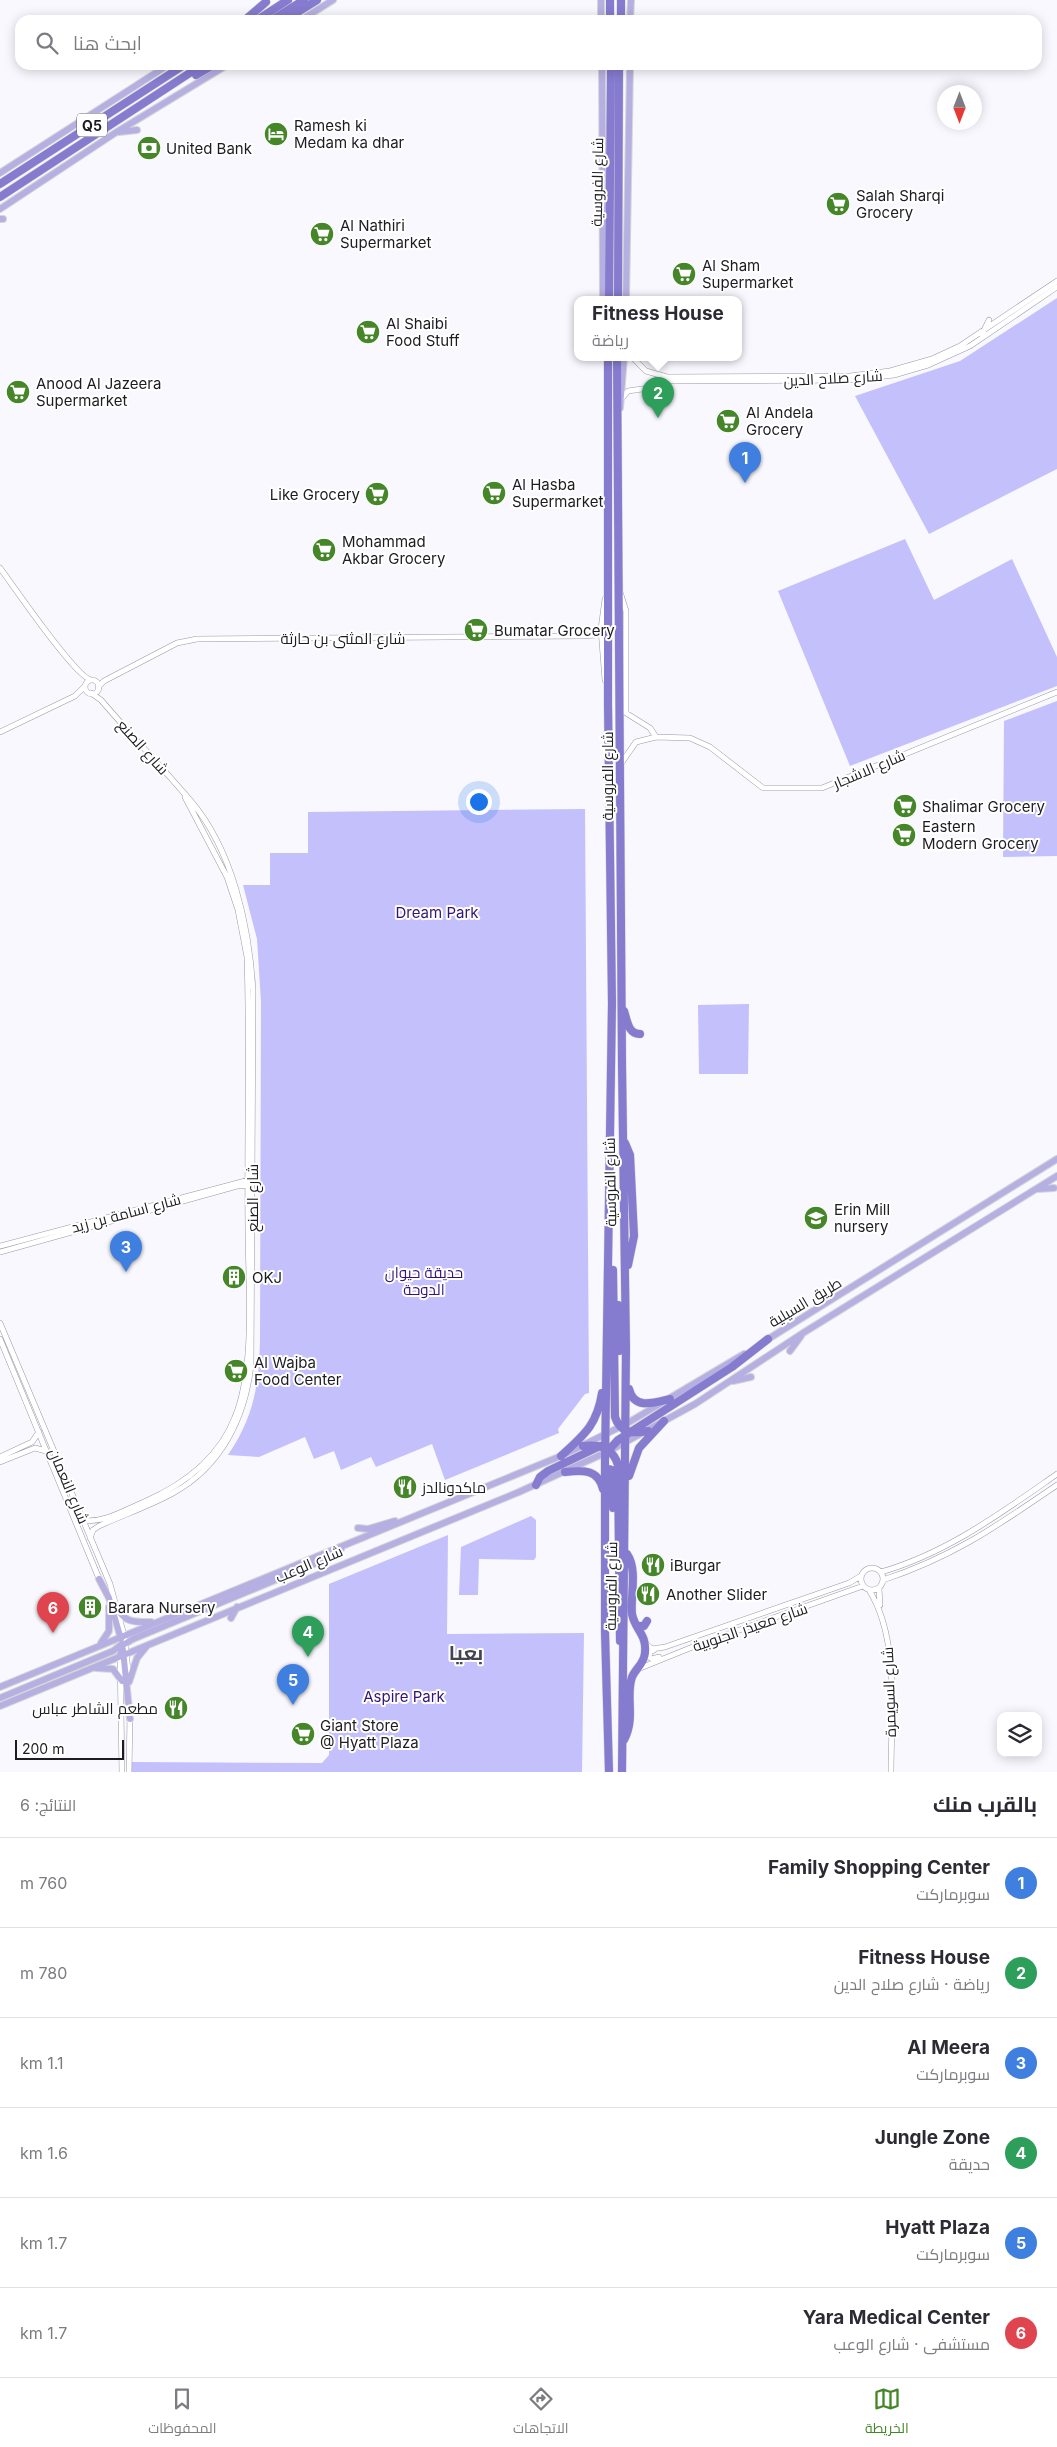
<!DOCTYPE html>
<html lang="ar">
<head>
<meta charset="utf-8">
<style>
	:root { --surface:#fff; --page:#f7f7f7; --text:#2b2b33; --muted:#7c7c81; --line:#e1e1e2; --accent:#458628 }
	body { margin:0; font-family:Inter,Cairo,sans-serif; background:var(--page); color:var(--text); direction:rtl }
	.controls { position:absolute; right:15px; bottom:15px; display:grid; overflow:hidden; border-radius:10px; box-shadow:0 2px 12px #0003 }
	.controls button { width:45px; height:45px; display:grid; place-items:center; padding:0; border:0; border-bottom:1px solid var(--line); background:var(--surface); color:var(--text); font:25px sans-serif }
	.compass { position:absolute; left:937px; top:85px; width:45px; height:45px; border-radius:50%; background:var(--surface); box-shadow:0 2px 12px #0003; rotate:180deg }
	.scale { position:absolute; left:15px; bottom:12px; width:109px; box-sizing:border-box; padding-left:5px; border:2px solid #1c1c21; border-top:0; font-size:14px; line-height:18px; white-space:nowrap; color:#1c1c21; -webkit-text-stroke:4px #fff; paint-order:stroke }
	.you { position:absolute; left:478px; top:801px; width:18px; height:18px; margin:-12px; border:4px solid #fff; border-radius:50%; background:#1a73e8; box-shadow:0 0 0 8px #1a73e833 }
	.badge { display:grid; place-items:center; width:32px; height:32px; border-radius:50%; background:var(--accent); color:#fff; font-size:16px; font-weight:700 }
	.pin { position:absolute; translate:-50% -41px; filter:drop-shadow(0 1px 2px #0008) }
	.pin::after { content:''; position:absolute; top:26px; width:18px; height:15px; background:inherit; clip-path:polygon(0 0,100% 0,50% 100%) }
	.popup { position:absolute; left:574px; top:296px; width:168px; height:65px; box-sizing:border-box; display:grid; place-content:center; border-radius:10px; background:var(--surface); filter:drop-shadow(0 1px 4px #0005); font-size:16px; white-space:nowrap; color:var(--muted) }
	.popup b { font-size:19px; color:var(--text) }
	.popup::after { content:''; position:absolute; left:50%; top:100%; margin-left:-10px; border:10px solid transparent; border-top-color:var(--surface) }
	.list { margin:0; padding:0; list-style:none }
	h2 { display:flex; justify-content:space-between; align-items:center; height:65px; margin:0; padding:0 20px; font-size:21px }
	h2 small { font-size:16px; font-weight:400; color:var(--muted) }
	.list li { display:grid; grid-template-columns:32px 1fr auto; gap:15px; align-items:center; box-sizing:border-box; height:90px; padding:0 20px; border-top:1px solid var(--line) }
	.list b { display:block; font-size:19px; white-space:nowrap }
	.list p { margin:0; font-size:16px; white-space:nowrap; color:var(--muted) }
	.list em { font-size:16px; font-style:normal; color:var(--muted) }
	.icon { flex:none; width:28px; height:28px; fill:none; stroke:currentColor; stroke-width:2; stroke-linecap:round; stroke-linejoin:round }
	.map { position:relative; flex:none; width:1057px; height:1772px; overflow:hidden; direction:ltr }
	.search { position:absolute; background:var(--surface); box-shadow:0 2px 12px #0003; left:15px; right:15px; top:15px; height:55px; display:flex; align-items:center; gap:12px; box-sizing:border-box; padding:0 18px; border-radius:15px; color:var(--muted); font-size:19px }
	.sheet { height:605px; background:var(--surface) }
	nav { display:flex; justify-content:space-around; align-items:center; box-sizing:border-box; height:70px; border-top:1px solid var(--line); background:var(--surface); font-size:14px; color:var(--muted) }
	nav a { display:grid; justify-items:center; gap:2px }
	nav .on { color:var(--accent) }
	.map>svg:first-child { display:block }
</style>
</head>
<body>
<div class="map">
<svg width="1057" height="1772" viewBox="0 0 1057 1772">
	<rect width="100%" height="100%" fill="#f8f8fe"/>
	<!-- green -->
	<path fill="#c4c0fc" d="M 1057,298 L 1057,469 L 929,534 L 855,396 L 960,361 Z
		M 905,539 L 934,600 L 1012,559 L 1057,657 L 1057,686 L 850,766 L 778,591 Z
		M 1057,701 L 1057,856 L 1003,857 L 1004,721 Z
		M 585,809 L 589,1393 L 585,1394 L 558,1429 L 559,1433 L 445,1480 L 432,1444 L 376,1467 L 371,1457 L 341,1470 L 334,1451 L 314,1459 L 305,1437 L 259,1457 L 228,1455 C 254,1417 259,1385 260,1340 L 261,1002 L 257,939 L 243,885 L 270,885 L 270,853 L 308,853 L 308,812 Z
		M 749,1004 L 748,1074 L 699,1074 L 698,1005 Z
		M 531,1516 L 536,1520 L 536,1557 L 534,1560 L 479,1559 L 478,1595 L 459,1595 L 461,1547 Z
		M 448,1535 L 447,1634 L 584,1633 L 582,1772 L 130,1772 L 130,1762 L 322,1763 L 329,1755 L 329,1584 Z"/>
	<g fill="none" stroke-linecap="round" stroke-linejoin="round">
		<!-- minor casing -->
		<g stroke="#9999a6" stroke-width="6">
			<path id="minor" d="M 982,334 L 989,320
				M 632,357 L 646,371 L 667,377 L 850,376 L 890,371 L 932,359 L 960,346 L 1057,281
				M 622,398 L 628,391 L 649,388 L 667,381 L 850,380 L 894,375 L 928,365 L 970,346 L 1057,287
				M 0,568 C 13,585 77,680 92,680
				M 620,592 L 626,611 L 626,713 L 650,728 L 656,737
				M 605,680 L 601,629 L 605,599
				M85 687a7 7 0 1 1 14 0a7 7 0 1 1-14 0Z
				M 98,687 L 104,681 L 177,643 L 197,639 L 580,636 L 597,635 L 601,629
				M 0,732 L 75,696 L 85,686
				M 622,762 L 636,742 L 656,737 L 690,738 L 710,747 L 763,788 L 822,788 L 1057,692
				M 0,1246 L 249,1180
				M 0,1252 L 237,1186 L 250,1185
				M 0,1323 L 110,1584 L 124,1635 L 128,1670
				M 0,1339 L 100,1581
				M 0,1457 L 32,1442 L 39,1432
				M 0,1462 L 35,1448 L 46,1451
				M 83,1520 C 103,1524 126,1509 144,1502 C 183,1485 219,1459 235,1417 C 256,1366 248,1282 248,1226 C 247,1136 250,1046 247,957 L 238,910 L 227,877 L 185,797
				M 90,1538 L 93,1530 L 99,1526 C 123,1515 149,1506 173,1493 C 221,1467 245,1418 251,1365 L 253,990 C 249,926 233,850 190,800 C 161,766 130,734 101,700 L 91,693
				M861 1579a11 11 0 1 1 22 0a11 11 0 1 1-22 0Z
				M 881,1572 C 947,1553 1001,1513 1057,1474
				M 883,1580 C 953,1557 997,1526 1057,1485
				M 879,1588 L 880,1605
				M 869,1590 C 900,1639 891,1716 891,1772
				M 646,1644 L 652,1649 L 665,1647 L 849,1583 L 861,1576
				M 654,1650 L 650,1652 L 649,1657 L 652,1659 L 659,1657
				M 120,1654 L 122,1772
				M 638,1669 L 700,1644 L 863,1586
				M 129,1772 L 130,1716"/>
		</g>
		<!-- major casing -->
		<g stroke="#d6d6d7" stroke-width="8">
			<path id="major" d="M 601,0 L 601,20
				M 301,20 L 333,0
				M 630,20 L 631,0
				M 602,65 L 603,299
				M 119,132 L 137,130
				M 0,173 L 168,65
				M 0,209 L 115,133 L 227,65
				M 0,219 L 3,219
				M 626,299 L 630,65
				M 620,408 L 624,357
				M 1038,1189 L 1054,1188
				M 765,1341 L 1057,1159
				M 790,1351 L 801,1336
				M 733,1381 L 751,1377
				M 358,1528 L 368,1529 L 395,1521
				M 99,1579 L 109,1598 L 121,1639
				M 117,1608 C 125,1623 135,1622 151,1622
				M 231,1618 L 237,1607
				M 101,1643 L 109,1631 L 109,1607
				M 123,1650 L 130,1719
				M 120,1655 L 123,1645 L 133,1639 L 326,1559 L 341,1549
				M 96,1668 L 113,1669 L 122,1681
				M 129,1682 L 137,1658 L 146,1647
				M 0,1687 L 561,1456 L 626,1424 L 744,1354
				M 0,1698 L 113,1651 L 122,1644
				M 0,1706 L 519,1492 L 609,1451 L 695,1404 L 803,1333 L 1057,1176"/>
		</g>
		<!-- highway casing -->
		<g stroke="#d6d6d7" stroke-width="9">
			<path id="highway" d="M 610,0 L 610,20
				M 245,20 L 266,2
				M 257,20 L 288,0
				M 272,20 L 304,0
				M 285,20 L 317,0
				M 621,20 L 621,0
				M 196,75 L 213,65
				M 0,184 L 184,65
				M 0,197 L 202,65
				M 609,299 L 611,65
				M 618,299 L 619,65
				M 608,357 L 608,704 L 612,1003 L 605,1460 L 605,1632 L 609,1772
				M 617,357 L 622,1065 L 626,1349 L 622,1772
				M 624,1011 C 627,1020 628,1034 640,1034
				M 625,1143 L 630,1155 L 634,1236 L 628,1265
				M 613,1270 L 615,1417 C 620,1433 633,1434 648,1431
				M 618,1305 L 619,1351
				M 629,1389 C 634,1410 654,1403 670,1399
				M 583,1446 C 599,1444 613,1448 618,1465 L 620,1641
				M 606,1453 L 618,1440 L 732,1367 L 768,1339
				M 561,1456 C 584,1435 597,1425 602,1393
				M 565,1472 C 583,1470 598,1469 603,1489
				M 606,1473 L 608,1469 L 612,1470 L 613,1508
				M 629,1476 L 639,1448 L 664,1421
				M 536,1485 L 540,1477 L 548,1471 L 600,1446
				M 637,1626 L 644,1626 L 647,1621
				M 624,1740 C 636,1717 625,1697 632,1677 C 636,1668 644,1664 645,1653 C 647,1634 635,1630 632,1614 C 630,1596 638,1570 627,1554"/>
		</g>
		<!-- minor -->
		<use href="#minor" stroke="#fff" stroke-width="5"/>
		<!-- major -->
		<use href="#major" stroke="#b6b0e2" stroke-width="6"/>
		<!-- highway -->
		<use href="#highway" stroke="#857bcf" stroke-width="8"/>
	</g>
	<!-- icons -->
	<defs>
		<g id="hotel-disc" transform="scale(1.25)"><circle r="9.5" fill="#458628" stroke="#fff"/><path d="M-6-4.5h1.5V1H6V5H4.5V3h-9V5H-6ZM-4 0a1.8 1.8 0 1 1 3.6 0ZM.5 0V-2.5h3Q6-2.5 6 0Z" fill="#fff"/></g>
		<g id="bank-disc" transform="scale(1.25)"><circle r="9.5" fill="#458628" stroke="#fff"/><path d="M-6-4H6V4H-6ZM0-2.3a2.3 2.3 0 1 0 0 4.6a2.3 2.3 0 1 0 0-4.6Z" fill="#fff"/></g>
		<g id="supermarket-disc" transform="scale(1.25)"><circle r="9.5" fill="#458628" stroke="#fff"/><path d="M-6-5.5h2.5l.6 2H6L4.5 2H-2.5L-4.4-4H-6ZM-1.5 3.2a1.3 1.3 0 1 0 .1 0ZM3 3.2a1.3 1.3 0 1 0 .1 0Z" fill="#fff"/></g>
		<g id="school-disc" transform="scale(1.25)"><circle r="9.5" fill="#458628" stroke="#fff"/><path d="M0-5L7-2L0 1L-7-2ZM-4 1L0 2.5L4 1V4Q0 6-4 4Z" fill="#fff"/></g>
		<g id="building-disc" transform="scale(1.25)"><circle r="9.5" fill="#458628" stroke="#fff"/><path d="M-4-6H4V6H1V3H-1V6H-4ZM-2.5-4.3h1.7v1.8h-1.7ZM.8-4.3h1.7v1.8H.8ZM-2.5-1h1.7V.8h-1.7ZM.8-1h1.7V.8H.8Z" fill="#fff"/></g>
		<g id="restaurant-disc" transform="scale(1.25)"><circle r="9.5" fill="#458628" stroke="#fff"/><path d="M-5-6h1v4h1v-4h1v4h1v-4h1v5L-1.5 .5V6h-2V.5L-5-1ZM5-6V6H3V1.5H1.5Q1.5-4 5-6Z" fill="#fff"/></g>
	</defs>
	<g fill-rule="evenodd">
		<use href="#hotel-disc" x="276" y="134"/>
		<use href="#bank-disc" x="149" y="148"/>
		<use href="#supermarket-disc" x="838" y="204"/>
		<use href="#supermarket-disc" x="322" y="234"/>
		<use href="#supermarket-disc" x="684" y="274"/>
		<use href="#supermarket-disc" x="368" y="332"/>
		<use href="#supermarket-disc" x="18" y="392"/>
		<use href="#supermarket-disc" x="728" y="421"/>
		<use href="#supermarket-disc" x="494" y="493"/>
		<use href="#supermarket-disc" x="377" y="494"/>
		<use href="#supermarket-disc" x="324" y="550"/>
		<use href="#supermarket-disc" x="476" y="630"/>
		<use href="#supermarket-disc" x="905" y="806"/>
		<use href="#supermarket-disc" x="904" y="835"/>
		<use href="#school-disc" x="816" y="1218"/>
		<use href="#building-disc" x="234" y="1277"/>
		<use href="#supermarket-disc" x="236" y="1371"/>
		<use href="#restaurant-disc" x="405" y="1487"/>
		<use href="#restaurant-disc" x="653" y="1565"/>
		<use href="#restaurant-disc" x="648" y="1594"/>
		<use href="#building-disc" x="90" y="1607"/>
		<use href="#restaurant-disc" x="176" y="1708"/>
		<use href="#supermarket-disc" x="303" y="1734"/>
	</g>
	<g text-anchor="middle" dominant-baseline="central" stroke-width="4" stroke-linejoin="round" paint-order="stroke">
		<!-- shield labels -->
		<rect fill="#fff" stroke="#606064" stroke-width="1" x="77" y="113.5" width="30" height="23" rx="4"/>
		<g font-size="14" font-weight="bold" fill="#1c1c21">
			<text x="92" y="125">Q5</text>
		</g>
		<!-- poi labels -->
		<g font-size="15" fill="#1c1c21" stroke="#fff" text-anchor="start">
			<text x="294" y="125">Ramesh ki<tspan x="294" dy="17">Medam ka dhar</tspan></text>
			<text x="166" y="148">United Bank</text>
			<text x="856" y="195">Salah Sharqi<tspan x="856" dy="17">Grocery</tspan></text>
			<text x="340" y="225">Al Nathiri<tspan x="340" dy="17">Supermarket</tspan></text>
			<text x="702" y="265">Al Sham<tspan x="702" dy="17">Supermarket</tspan></text>
			<text x="386" y="323">Al Shaibi<tspan x="386" dy="17">Food Stuff</tspan></text>
			<text x="36" y="383">Anood Al Jazeera<tspan x="36" dy="17">Supermarket</tspan></text>
			<text x="746" y="412">Al Andela<tspan x="746" dy="17">Grocery</tspan></text>
			<text x="512" y="484">Al Hasba<tspan x="512" dy="17">Supermarket</tspan></text>
			<text x="360" y="494" text-anchor="end">Like Grocery</text>
			<text x="342" y="541">Mohammad<tspan x="342" dy="17">Akbar Grocery</tspan></text>
			<text x="494" y="630">Bumatar Grocery</text>
			<text x="922" y="806">Shalimar Grocery</text>
			<text x="922" y="826">Eastern<tspan x="922" dy="17">Modern Grocery</tspan></text>
			<text x="834" y="1209">Erin Mill<tspan x="834" dy="17">nursery</tspan></text>
			<text x="252" y="1277">OKJ</text>
			<text x="254" y="1362">Al Wajba<tspan x="254" dy="17">Food Center</tspan></text>
			<text x="422" y="1487">ماكدونالدز</text>
			<text x="670" y="1565">iBurgar</text>
			<text x="666" y="1594">Another Slider</text>
			<text x="108" y="1607">Barara Nursery</text>
			<text x="158" y="1708" text-anchor="end">مطعم الشاطر عباس</text>
			<text x="320" y="1725">Giant Store<tspan x="320" dy="17">@ Hyatt Plaza</tspan></text>
		</g>
		<!-- street labels -->
		<g font-size="15" fill="#1c1c21" stroke="#fff">
			<text transform="translate(597 182) rotate(-89)">شارع الفروسية</text>
			<text transform="translate(833 378) rotate(-3)">شارع صلاح الدين</text>
			<text x="343" y="638">شارع المثنى بن حارثة</text>
			<text transform="translate(143 747) rotate(48)">شارع الصنع</text>
			<text transform="translate(869 769) rotate(-23)">شارع الاشجار</text>
			<text transform="translate(607 776) rotate(-90)">شارع الفروسية</text>
			<text transform="translate(610 1182) rotate(-91)">شارع الفروسية</text>
			<text transform="translate(252 1198) rotate(-90)">شارع الصنع</text>
			<text transform="translate(126 1213) rotate(-15)">شارع اسامة بن زيد</text>
			<text transform="translate(805 1302) rotate(-31)">طريق السيلية</text>
			<text transform="translate(69 1486) rotate(67)">شارع النعمان</text>
			<text transform="translate(309 1564) rotate(-23)">شارع الوعب</text>
			<text transform="translate(611 1586) rotate(-89)">شارع الفروسية</text>
			<text transform="translate(750 1627) rotate(-19)">شارع معيذر الجنوبية</text>
			<text transform="translate(889 1692) rotate(-92)">شارع السويمرة</text>
		</g>
		<!-- park labels -->
		<g font-size="15" fill="#321376" stroke="#fff">
			<text x="437" y="912">Dream Park</text>
			<text x="424" y="1272">حديقة حيوان<tspan x="424" dy="17">الدوحة</tspan></text>
			<text x="404" y="1696">Aspire Park</text>
		</g>
		<!-- district labels -->
		<g font-size="20" font-weight="bold" fill="#44444f" stroke="#fff">
			<text x="466" y="1653">بعيا</text>
		</g>
	</g>
</svg>
<div class="controls">
<button><svg class="icon" aria-label="layers" viewBox="0 0 24 24"><path d="M12 4l9 5-9 5-9-5zM3 14l9 5 9-5"/></svg></button>
</div>
<svg class="compass" viewBox="-18 -18 36 36"><path d="M0-13l5 13h-10z" fill="#e53935"/><path d="M0 13l5-13h-10z" fill="#7c7c81"/></svg>
<div class="scale">200 m</div>
<div class="you"></div>
<div class="pin badge" style="left:745px;top:483px;background:#3f7fe0">1</div>
<div class="pin badge" style="left:658px;top:418px;background:#2e9e5b">2</div>
<div class="popup"><b>Fitness House</b>رياضة</div>
<div class="pin badge" style="left:126px;top:1272px;background:#3f7fe0">3</div>
<div class="pin badge" style="left:308px;top:1657px;background:#2e9e5b">4</div>
<div class="pin badge" style="left:293px;top:1705px;background:#3f7fe0">5</div>
<div class="pin badge" style="left:53px;top:1633px;background:#e0444e">6</div>
<div class="search"><svg class="icon" aria-label="search" viewBox="0 0 24 24"><circle cx="10" cy="10" r="6"/><path d="M15 15l6 6"/></svg>ابحث هنا</div>
</div>
<section class="sheet">
<h2>بالقرب منك<small>النتائج: 6</small></h2>
<ul class="list">
<li><span class="badge" style="background:#3f7fe0">1</span><div><b>Family Shopping Center</b><p>سوبرماركت</p></div><em>760 m</em></li>
<li><span class="badge" style="background:#2e9e5b">2</span><div><b>Fitness House</b><p>رياضة · شارع صلاح الدين</p></div><em>780 m</em></li>
<li><span class="badge" style="background:#3f7fe0">3</span><div><b>Al Meera</b><p>سوبرماركت</p></div><em>1.1 km</em></li>
<li><span class="badge" style="background:#2e9e5b">4</span><div><b>Jungle Zone</b><p>حديقة</p></div><em>1.6 km</em></li>
<li><span class="badge" style="background:#3f7fe0">5</span><div><b>Hyatt Plaza</b><p>سوبرماركت</p></div><em>1.7 km</em></li>
<li><span class="badge" style="background:#e0444e">6</span><div><b>Yara Medical Center</b><p>مستشفى · شارع الوعب</p></div><em>1.7 km</em></li>
</ul>
</section>
<nav>
<a class="on"><svg class="icon" aria-label="map" viewBox="0 0 24 24"><path d="M3 6l6-2 6 2 6-2v14l-6 2-6-2-6 2zM9 4v14M15 6v14"/></svg>الخريطة</a>
<a><svg class="icon" aria-label="directions" viewBox="0 0 24 24"><path d="M12 3l9 9-9 9-9-9zM9 14v-3h6M13 9l2 2-2 2"/></svg>الاتجاهات</a>
<a><svg class="icon" aria-label="saved" viewBox="0 0 24 24"><path d="M7 4h10v16l-5-4-5 4z"/></svg>المحفوظات</a>
</nav>
</body>
</html>
